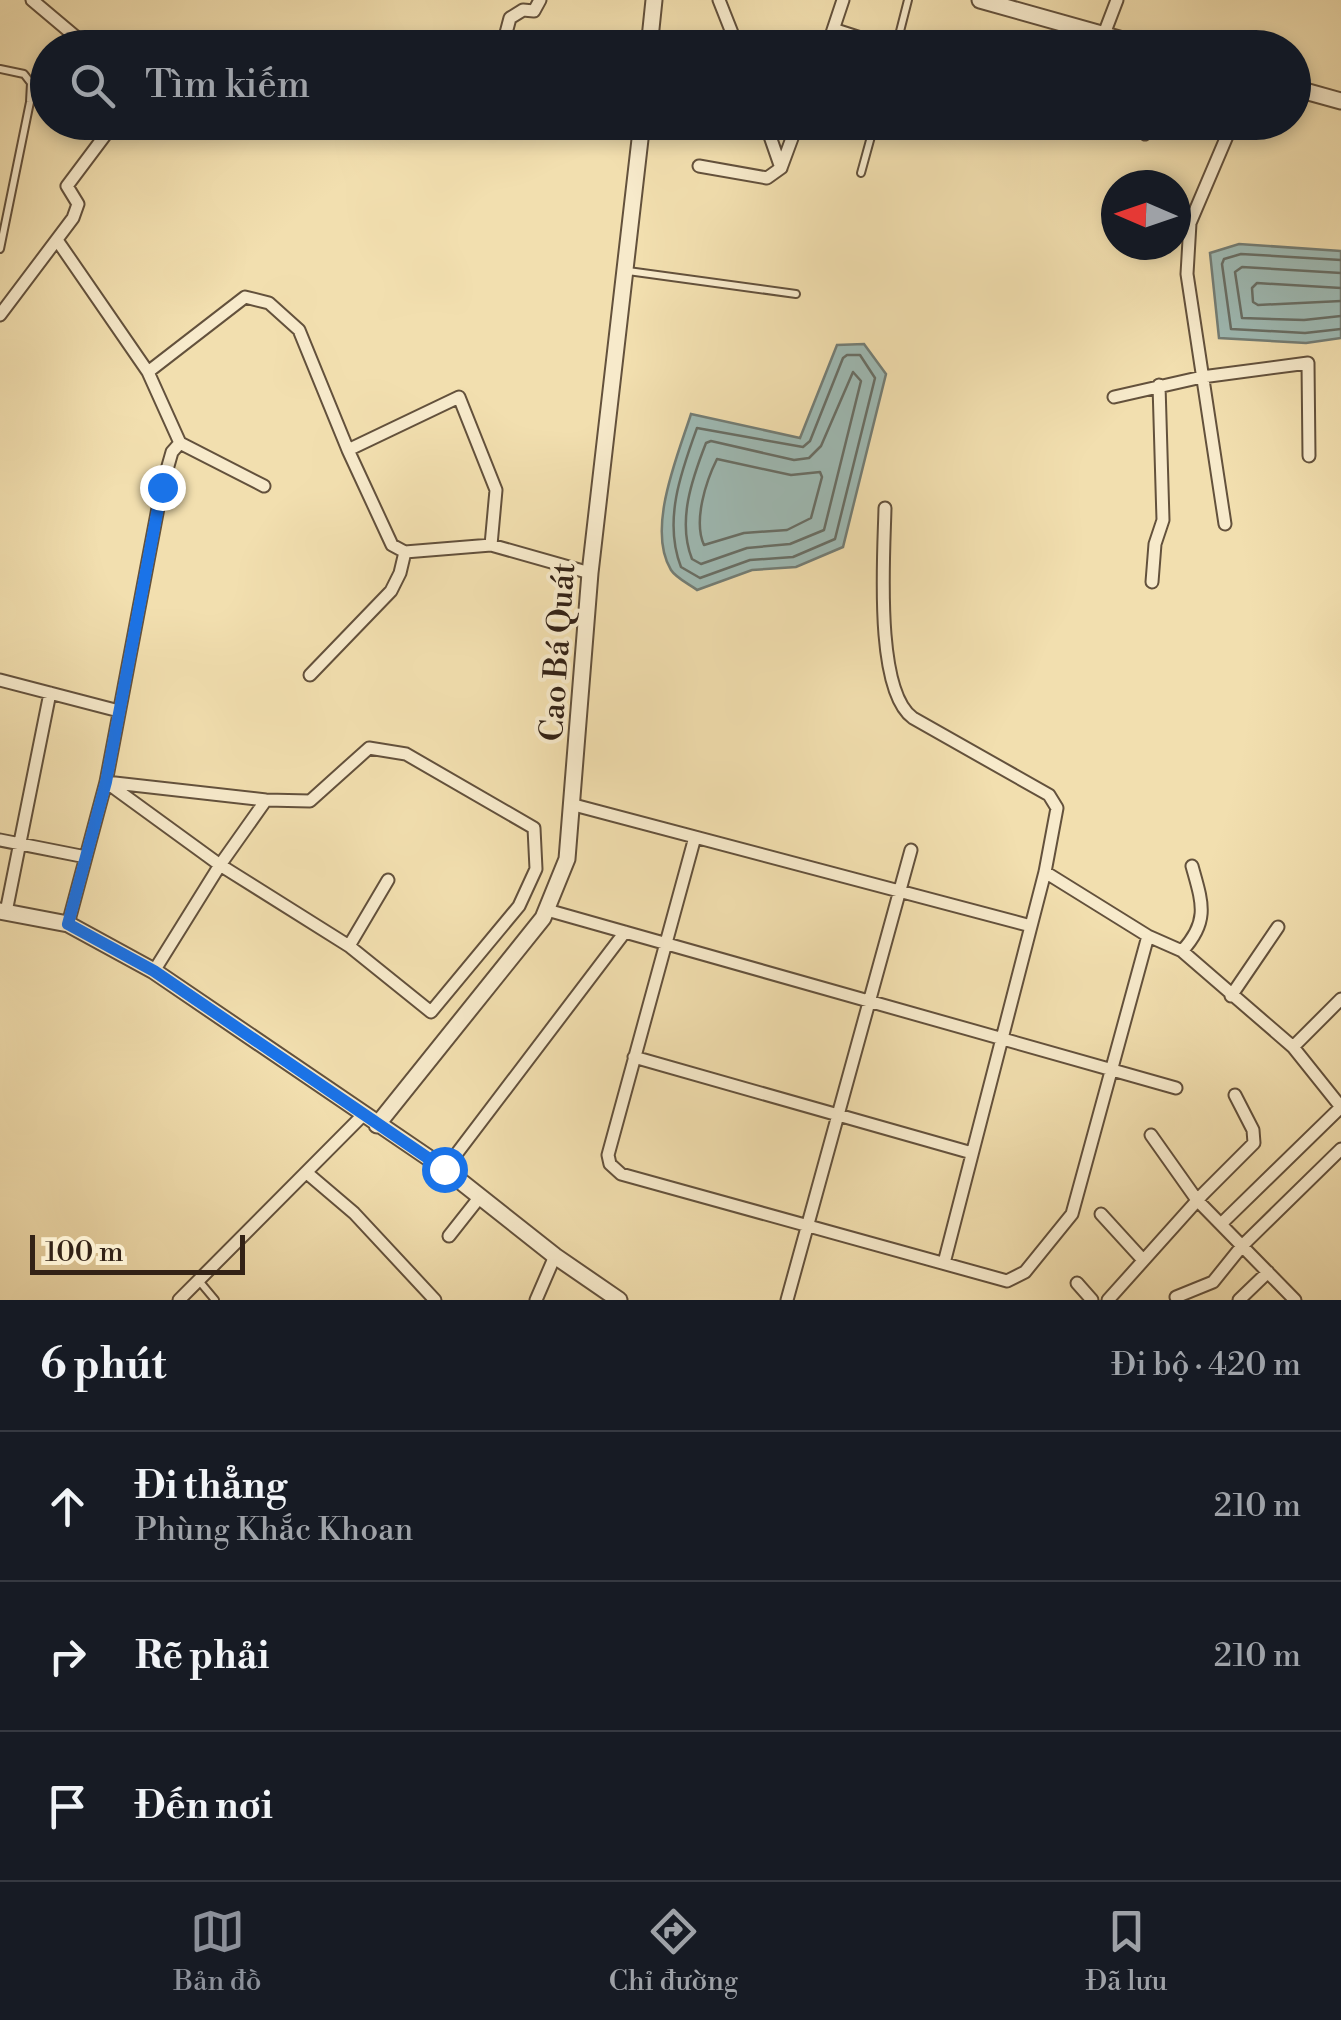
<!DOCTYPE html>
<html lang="vi">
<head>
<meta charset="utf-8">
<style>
	:root { --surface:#171b24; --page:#242831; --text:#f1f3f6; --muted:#9ea1a6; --line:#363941; --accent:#8c9099 }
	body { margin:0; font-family:"Libre Bodoni",serif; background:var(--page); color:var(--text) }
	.compass { position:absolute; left:1101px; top:170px; width:90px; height:90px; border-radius:50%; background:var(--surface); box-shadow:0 5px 15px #0003; rotate:272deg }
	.scale { position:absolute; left:30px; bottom:25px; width:215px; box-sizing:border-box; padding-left:10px; border:5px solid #332216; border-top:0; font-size:28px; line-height:35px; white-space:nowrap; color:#332216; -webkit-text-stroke:8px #f7eacb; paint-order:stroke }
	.stop { position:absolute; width:30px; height:30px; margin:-22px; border:8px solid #1a73e8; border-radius:50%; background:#fff }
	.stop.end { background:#1a73e8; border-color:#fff; box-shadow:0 2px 10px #0008 }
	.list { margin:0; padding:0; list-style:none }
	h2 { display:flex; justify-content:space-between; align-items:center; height:130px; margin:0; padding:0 40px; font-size:42px }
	h2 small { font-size:32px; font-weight:400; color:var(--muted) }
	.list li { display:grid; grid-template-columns:65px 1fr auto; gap:30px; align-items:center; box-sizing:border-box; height:150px; padding:0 40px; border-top:2px solid var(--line) }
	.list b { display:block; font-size:38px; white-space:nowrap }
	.list p { margin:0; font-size:32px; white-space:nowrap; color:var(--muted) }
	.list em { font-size:32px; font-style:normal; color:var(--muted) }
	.icon { flex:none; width:55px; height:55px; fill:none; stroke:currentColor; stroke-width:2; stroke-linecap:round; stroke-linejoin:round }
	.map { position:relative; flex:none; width:1341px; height:1300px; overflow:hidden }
	.search { position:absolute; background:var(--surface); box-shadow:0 5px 15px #0003; left:30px; right:30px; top:30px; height:110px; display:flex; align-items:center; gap:25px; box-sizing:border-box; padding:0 35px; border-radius:55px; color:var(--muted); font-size:38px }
	.sheet { height:580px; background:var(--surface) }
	nav { display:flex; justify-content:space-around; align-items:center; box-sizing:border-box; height:140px; border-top:2px solid var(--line); background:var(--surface); font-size:28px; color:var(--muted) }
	nav a { display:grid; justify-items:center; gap:5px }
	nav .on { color:var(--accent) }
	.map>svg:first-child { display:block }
</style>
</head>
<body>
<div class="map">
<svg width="1341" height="1300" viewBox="0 0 1341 1300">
	<rect width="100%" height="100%" fill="#f2dfaf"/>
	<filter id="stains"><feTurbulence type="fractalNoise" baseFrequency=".002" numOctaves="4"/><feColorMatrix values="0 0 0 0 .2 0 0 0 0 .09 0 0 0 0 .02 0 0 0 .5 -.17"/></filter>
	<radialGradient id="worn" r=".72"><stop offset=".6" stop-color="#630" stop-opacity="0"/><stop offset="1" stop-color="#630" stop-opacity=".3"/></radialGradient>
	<!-- water -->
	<path fill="#9ebab4" stroke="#737d75" stroke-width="2.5" d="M 1239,244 L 1341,251 L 1341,338 L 1306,343 L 1219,338 L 1210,253 Z
		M 864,344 L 886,374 L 843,547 L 796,567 L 752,570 L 697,590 C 689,584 676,578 671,570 C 646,529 678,455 691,414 L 800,438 L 837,345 Z"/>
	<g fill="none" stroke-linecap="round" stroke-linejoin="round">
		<!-- shore -->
		<path stroke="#686e65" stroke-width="2.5" d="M 1341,260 L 1241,254 L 1224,259 L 1222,264 L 1231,329 L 1305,333 L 1341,329
			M 1341,273 L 1242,267 L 1235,272 L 1242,318 L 1304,320 L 1341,316
			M 1341,288 L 1257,283 L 1252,288 L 1253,302 L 1258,305 L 1341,301
			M 847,355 L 860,355 L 875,378 L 835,539 L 793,557 L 750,560 L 700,578 L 681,567 C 663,521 681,472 697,428 L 803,447 L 810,441 L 843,358 Z
			M 853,372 L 861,381 L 824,530 L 790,544 L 747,548 L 701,564 L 692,559 C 677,521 692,479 706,443 L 711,441 L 794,460 L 809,458 L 821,446 Z
			M 717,459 L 791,475 L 820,472 L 822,477 L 811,518 L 787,530 L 744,533 L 704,545 C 693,521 706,481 717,459 Z"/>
		<!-- service casing -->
		<g stroke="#63513c" stroke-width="10">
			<path id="service" d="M 835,27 L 900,48
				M 896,47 L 908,0
				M 0,69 L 24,74 L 31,83 L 30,102 L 0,249
				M 861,173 L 875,122
				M 628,271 L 796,294
				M 200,1282 L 215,1300"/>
		</g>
		<!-- minor casing -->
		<g stroke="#63513c" stroke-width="15">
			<path id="minor" d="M 32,0 L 89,48
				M 719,0 L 738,48
				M 1104,34 L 1117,0
				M 502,48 L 510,18 L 523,10 L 534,11 L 540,0
				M 827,48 L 843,0
				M 1145,134 L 1150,122
				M 699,166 L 767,178 L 781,168 L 765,122
				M 781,168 L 798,122
				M 57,240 L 148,372 L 180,443 L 172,452 L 162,487 L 106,782 L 68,924
				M 0,315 L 73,218 L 78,204 L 67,186 L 115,122
				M 148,372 L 245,297 L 269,303 L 299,330 L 348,450 L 392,545 L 405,552 L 491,545 L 590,573
				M 1114,397 L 1202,377 L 1308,363 L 1309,456
				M 180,443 L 264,486
				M 348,450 L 459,397 L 496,490 L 491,545
				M 885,508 C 884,554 874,690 913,718 L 1049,795 L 1057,808 L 1045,872 L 944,1263
				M 1225,524 L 1187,274 L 1190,223 L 1233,122
				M 1152,582 L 1155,544 L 1163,520 L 1159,385
				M 310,675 L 391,591 L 400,573 L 405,552
				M 0,680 L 119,711
				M 369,748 L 406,754 L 534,828 L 536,869 L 519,906 L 431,1012 L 349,946 L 220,865 L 106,782 L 266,800 L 310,801 Z
				M 574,805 L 1031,926
				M 695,837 L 608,1155 L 610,1164 L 621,1174 L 1007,1281 L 1025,1272 L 1072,1214 L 1148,936
				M 0,840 L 86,857
				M 1045,872 L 1148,936 L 1182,951 L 1293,1047 L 1341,1107
				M 547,910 L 1176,1088
				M 6,912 L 50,693
				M 349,946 L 388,880
				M 1182,951 C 1210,921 1202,902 1192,866
				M 154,971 L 220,865 L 266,800
				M 1231,996 L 1278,927
				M 1293,1047 L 1341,999
				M 634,1057 L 972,1153
				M 1151,1135 L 1197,1200 L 1295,1300
				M 445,1169 L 625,932
				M 307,1173 L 354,1213 L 435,1300
				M 1101,1214 L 1143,1260
				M 1221,1224 L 1341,1107
				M 449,1236 L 479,1198
				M 1077,1283 L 1092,1300
				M 1176,1297 L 1213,1282 L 1242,1246 L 1341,1149
				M 179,1300 L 364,1114
				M 536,1300 L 555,1256
				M 787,1300 L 911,850
				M 1108,1300 L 1203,1194 L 1254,1143 L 1253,1130 L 1235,1095
				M 1239,1300 L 1268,1272"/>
		</g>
		<!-- tertiary casing -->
		<g stroke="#63513c" stroke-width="19">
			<path id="tertiary" d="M 980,0 L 1151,48
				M 649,48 L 654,0
				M 1294,88 L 1341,101
				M 0,911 L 68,924 L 154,971 L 445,1169 L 555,1256 L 619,1300
				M 377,1125 L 543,918 L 567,859 L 590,573 L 642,122"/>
		</g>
		<!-- service -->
		<use href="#service" stroke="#f7eacb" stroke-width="6"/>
		<!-- minor -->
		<use href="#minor" stroke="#f7eacb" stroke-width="11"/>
		<!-- tertiary -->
		<use href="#tertiary" stroke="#f7eacb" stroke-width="15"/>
	</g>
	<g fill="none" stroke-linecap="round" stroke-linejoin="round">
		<!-- route -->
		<path stroke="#1a73e8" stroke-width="12" d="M 162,487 L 106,782 L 68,924 L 154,971 L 444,1169"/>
	</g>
	<g text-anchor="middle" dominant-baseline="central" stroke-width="8" stroke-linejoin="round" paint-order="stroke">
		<!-- street labels -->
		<g font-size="32" fill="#332216" stroke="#f7eacb">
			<text transform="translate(558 652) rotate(-86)">Cao Bá Quát</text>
		</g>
	</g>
	<rect width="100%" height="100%" filter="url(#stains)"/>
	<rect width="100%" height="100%" fill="url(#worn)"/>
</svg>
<svg class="compass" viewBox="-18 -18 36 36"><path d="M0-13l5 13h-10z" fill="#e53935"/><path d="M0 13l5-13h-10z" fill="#9ea1a6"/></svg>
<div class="scale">100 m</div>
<div class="stop" style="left:444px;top:1169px"></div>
<div class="stop end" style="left:162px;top:487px"></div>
<div class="search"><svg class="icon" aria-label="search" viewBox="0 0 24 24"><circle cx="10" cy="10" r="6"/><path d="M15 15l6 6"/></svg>Tìm kiếm</div>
</div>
<section class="sheet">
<h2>6 phút<small>Đi bộ · 420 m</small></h2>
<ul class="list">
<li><svg class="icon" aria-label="ahead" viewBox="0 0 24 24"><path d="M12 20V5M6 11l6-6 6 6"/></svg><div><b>Đi thẳng</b><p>Phùng Khắc Khoan</p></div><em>210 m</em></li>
<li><svg class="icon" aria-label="right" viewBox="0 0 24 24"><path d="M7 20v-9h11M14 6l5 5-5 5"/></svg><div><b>Rẽ phải</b></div><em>210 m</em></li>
<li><svg class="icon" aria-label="arrive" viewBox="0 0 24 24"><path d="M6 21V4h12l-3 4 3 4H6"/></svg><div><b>Đến nơi</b></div></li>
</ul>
</section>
<nav>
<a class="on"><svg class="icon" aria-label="map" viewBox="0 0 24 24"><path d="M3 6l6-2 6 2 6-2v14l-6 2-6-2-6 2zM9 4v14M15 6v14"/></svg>Bản đồ</a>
<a><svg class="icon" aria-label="directions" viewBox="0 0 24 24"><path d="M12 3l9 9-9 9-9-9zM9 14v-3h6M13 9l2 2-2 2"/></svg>Chỉ đường</a>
<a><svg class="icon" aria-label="saved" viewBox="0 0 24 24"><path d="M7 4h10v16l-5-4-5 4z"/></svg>Đã lưu</a>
</nav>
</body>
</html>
